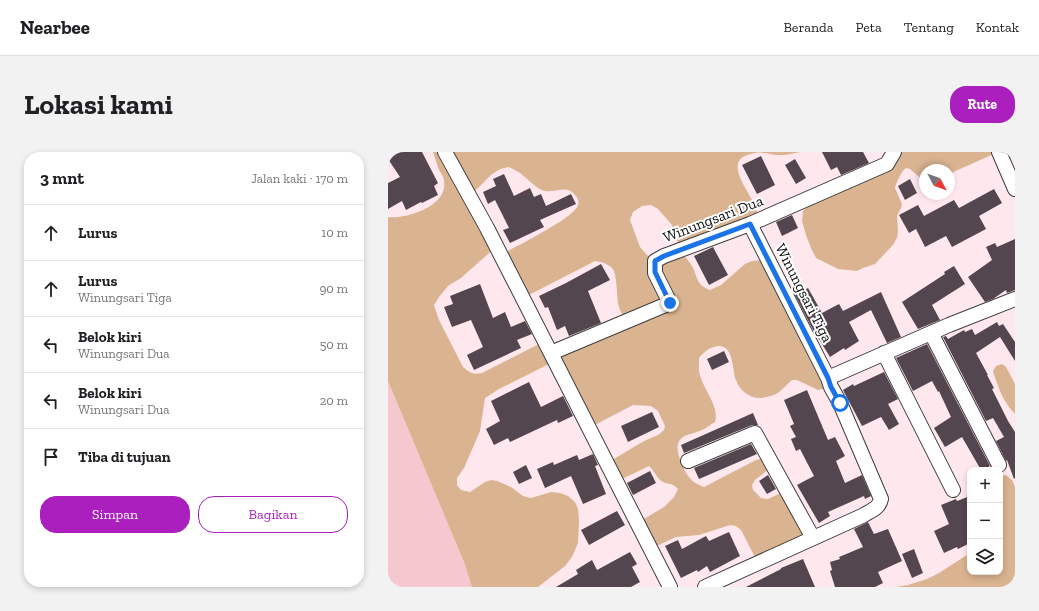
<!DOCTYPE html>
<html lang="id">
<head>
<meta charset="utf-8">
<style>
	:root { --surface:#fff; --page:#f2f2f2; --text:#202124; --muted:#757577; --line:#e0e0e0; --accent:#aa1fbd }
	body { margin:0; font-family:"Zilla Slab",serif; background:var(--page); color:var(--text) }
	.controls { position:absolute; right:12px; bottom:12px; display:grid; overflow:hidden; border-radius:8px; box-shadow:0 2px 6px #0003 }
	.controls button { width:36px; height:36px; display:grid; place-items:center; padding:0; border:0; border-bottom:1px solid var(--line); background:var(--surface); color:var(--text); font:20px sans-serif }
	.compass { position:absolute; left:531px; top:12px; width:36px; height:36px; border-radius:50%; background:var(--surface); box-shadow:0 2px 6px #0003; rotate:131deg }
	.stop { position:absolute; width:12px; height:12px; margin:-9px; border:3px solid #1a73e8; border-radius:50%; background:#fff }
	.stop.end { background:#1a73e8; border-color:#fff; box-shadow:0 1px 4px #0008 }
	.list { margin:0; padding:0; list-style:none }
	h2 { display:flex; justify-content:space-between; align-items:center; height:52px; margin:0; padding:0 16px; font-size:17px }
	h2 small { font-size:13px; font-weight:400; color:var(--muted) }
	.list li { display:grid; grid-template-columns:26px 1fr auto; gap:12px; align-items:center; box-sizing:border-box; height:56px; padding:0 16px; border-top:1px solid var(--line) }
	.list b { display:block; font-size:15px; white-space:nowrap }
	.list p { margin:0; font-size:13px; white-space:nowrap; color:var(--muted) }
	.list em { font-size:13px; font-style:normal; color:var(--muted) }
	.actions { display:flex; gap:8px; padding:12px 16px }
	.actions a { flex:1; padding:9px 0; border:1px solid var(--accent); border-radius:16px; text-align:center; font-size:14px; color:var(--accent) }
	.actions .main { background:var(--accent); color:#fff }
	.icon { flex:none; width:22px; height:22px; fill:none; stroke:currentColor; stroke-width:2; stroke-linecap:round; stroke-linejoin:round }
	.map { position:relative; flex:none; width:627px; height:435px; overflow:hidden; border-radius:16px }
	header { display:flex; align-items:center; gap:24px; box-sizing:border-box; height:56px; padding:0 20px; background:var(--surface); border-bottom:1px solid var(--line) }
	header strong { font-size:19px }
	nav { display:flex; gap:22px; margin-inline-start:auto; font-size:14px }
	.intro { display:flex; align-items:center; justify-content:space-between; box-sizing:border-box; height:96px; padding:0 24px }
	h1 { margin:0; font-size:28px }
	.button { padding:10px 18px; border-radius:16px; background:var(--accent); color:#fff; font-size:14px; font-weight:700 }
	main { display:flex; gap:24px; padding:0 24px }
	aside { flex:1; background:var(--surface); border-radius:16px; box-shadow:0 2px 6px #0003 }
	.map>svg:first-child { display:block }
</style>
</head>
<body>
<header>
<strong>Nearbee</strong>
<nav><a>Beranda</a><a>Peta</a><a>Tentang</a><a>Kontak</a></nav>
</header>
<div class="intro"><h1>Lokasi kami</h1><a class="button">Rute</a></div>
<main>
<aside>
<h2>3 mnt<small>Jalan kaki · 170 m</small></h2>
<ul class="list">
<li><svg class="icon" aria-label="ahead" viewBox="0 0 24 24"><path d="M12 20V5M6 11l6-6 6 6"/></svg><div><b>Lurus</b></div><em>10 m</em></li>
<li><svg class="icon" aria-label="ahead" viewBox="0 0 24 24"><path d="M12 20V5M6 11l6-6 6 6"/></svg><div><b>Lurus</b><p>Winungsari Tiga</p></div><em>90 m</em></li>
<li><svg class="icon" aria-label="left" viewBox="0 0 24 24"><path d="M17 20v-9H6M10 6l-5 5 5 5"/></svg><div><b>Belok kiri</b><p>Winungsari Dua</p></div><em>50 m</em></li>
<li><svg class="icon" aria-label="left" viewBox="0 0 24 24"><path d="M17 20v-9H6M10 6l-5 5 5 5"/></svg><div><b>Belok kiri</b><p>Winungsari Dua</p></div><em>20 m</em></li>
<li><svg class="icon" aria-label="arrive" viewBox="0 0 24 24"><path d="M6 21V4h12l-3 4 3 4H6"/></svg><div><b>Tiba di tujuan</b></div></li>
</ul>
<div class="actions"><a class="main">Simpan</a><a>Bagikan</a></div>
</aside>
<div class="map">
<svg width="627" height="435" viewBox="0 0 627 435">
	<rect width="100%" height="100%" fill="#ffe7ee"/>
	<!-- farmland -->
	<path fill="#f5c7cf" d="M 0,229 L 76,410 L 84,435 L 0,435 Z"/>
	<!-- forest -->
	<path fill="#dab390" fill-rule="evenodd" d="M 45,0 L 412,0 C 406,1 400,3 393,3 C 387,4 381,1 375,1 C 371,0 366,1 363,2 C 335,7 359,37 365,50 C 368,56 370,62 371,68 L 292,98 C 296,103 300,108 304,114 C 310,125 308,133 322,138 L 333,133 L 357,112 L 364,109 L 373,108 L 443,235 L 430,238 L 409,228 L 404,228 C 399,232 395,237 391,240 C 386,244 379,245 373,246 C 362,247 351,238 348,228 C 344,219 346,195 332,194 C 328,194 321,196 318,199 C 316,201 312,204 311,206 C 311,208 311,210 311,212 C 308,231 333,252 327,270 C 323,272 319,276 314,278 C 308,281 296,282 292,288 C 285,296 295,317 301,325 C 305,330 310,333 316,335 L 368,308 L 372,307 L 381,307 L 381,317 L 367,328 L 364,333 L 365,338 L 373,346 L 380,347 L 399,338 L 425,386 L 370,411 L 353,378 L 348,374 L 342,373 L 311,383 L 288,385 L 262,397 L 249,371 L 276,355 L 286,345 L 290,337 C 283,330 282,333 275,330 C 269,327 266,318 261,314 L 228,330 L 219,311 L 256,289 L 270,283 L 276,278 L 277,274 L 270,259 L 263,254 L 245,253 L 201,276 L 167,209 L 111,237 L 97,246 L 92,279 L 83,300 L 76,316 L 69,326 L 69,333 L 73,338 L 82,340 L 97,330 L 103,328 L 109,329 L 123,335 L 135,344 L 143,346 L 163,340 L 172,341 L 180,344 L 187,350 L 190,357 L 191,368 L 190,391 L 184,405 L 177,414 L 150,435 L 84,435 L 76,410 L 0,229 L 0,65 C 19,67 60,54 56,29 C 56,25 53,21 51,18 C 49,12 47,6 45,0 ZM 121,15 C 125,17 129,19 132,21 C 140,27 148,37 157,39 C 167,41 175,34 184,40 C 188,43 192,49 190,53 C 187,66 126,95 113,103 L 135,146 L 207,109 C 213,110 219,111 224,116 C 230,122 228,146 231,155 C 232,160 236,165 239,169 L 163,201 L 157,189 L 94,221 C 85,223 82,221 75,215 L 51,168 L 46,153 L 51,145 L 60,134 L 73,126 L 109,94 L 82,44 L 103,23 L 112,17 ZM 263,53 L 270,57 L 284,73 L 292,98 L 267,109 L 259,103 L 252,95 L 242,68 L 245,60 L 254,54 Z
		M 506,0 L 610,0 L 561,22 L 561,18 L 537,18 L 537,30 L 522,17 L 518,16 C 514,18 508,31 507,36 L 514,52 L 513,56 L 509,64 L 510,80 L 509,86 L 505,93 L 487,112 L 475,116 L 469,119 L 450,117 L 428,106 L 423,96 L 418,83 L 414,69 L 415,59 L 423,50 Z
		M 614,212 L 618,215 L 627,232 L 627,262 C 615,250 610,235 605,219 L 608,214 Z
		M 618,323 L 624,328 L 627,335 L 627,435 L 507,435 L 520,433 L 539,427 L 551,421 L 582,401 L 582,420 L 612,420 L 612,324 Z"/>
	<!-- building -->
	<path fill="#53464f" d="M 0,0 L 34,0 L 50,31 L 46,34 L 50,43 L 34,51 L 33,50 L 18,58 L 14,49 L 0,57 L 0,31 L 12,25 L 0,7 Z
		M 434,0 L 475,0 L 481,11 L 453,23 L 449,15 L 443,18 Z
		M 373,4 L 387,33 L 369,42 L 354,13 Z
		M 407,7 L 418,26 L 408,32 L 397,13 Z
		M 116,22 L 126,44 L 142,36 L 146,45 L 153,42 L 158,54 L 183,42 L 188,52 L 152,68 L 156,75 L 122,91 L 115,78 L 121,76 L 107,48 L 100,52 L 95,40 L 108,34 L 105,27 Z
		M 522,27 L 529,41 L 517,48 L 510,34 Z
		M 606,37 L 614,51 L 591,64 L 598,77 L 564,95 L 558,84 L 537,95 L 528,77 L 521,81 L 511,63 L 530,53 L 536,64 L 566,48 L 571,56 Z
		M 404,63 L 410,76 L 394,84 L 388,70 Z
		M 627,87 L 627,138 L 619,141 L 618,138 L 605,147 L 597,150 L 580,125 L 604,108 L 598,95 L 607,91 L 609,95 Z
		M 325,95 L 340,123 L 321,133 L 306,104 Z
		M 213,112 L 222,128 L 200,139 L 213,171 L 181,184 L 177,174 L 169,178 L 160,155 L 157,156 L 151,144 L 178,131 Z
		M 566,114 L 577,132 L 544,153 L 552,168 L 530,177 L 514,150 L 557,122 L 556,120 Z
		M 92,132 L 105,166 L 117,160 L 123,175 L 137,169 L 144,182 L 129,188 L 133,196 L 86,218 L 79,203 L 95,195 L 83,168 L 64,175 L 56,155 L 65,152 L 62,144 Z
		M 420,136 L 434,161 L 451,152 L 455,159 L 493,140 L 513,185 L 499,191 L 483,158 L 461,170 L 471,189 L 457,198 L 456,196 L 442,205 L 424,176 L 407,143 Z
		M 609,170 L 611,174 L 615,172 L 627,190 L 627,209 L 612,185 L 588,201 L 600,223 L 599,223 L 606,236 L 604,237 L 620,269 L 627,280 L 627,326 L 626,327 L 619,308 L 618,309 L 608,289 L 616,285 L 605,266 L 598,269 L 555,185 L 558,184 L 560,187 L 576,178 L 577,180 L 584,177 L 587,183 Z
		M 539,192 L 602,314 L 594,318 L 593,318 L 574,285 L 557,295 L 546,276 L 563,265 L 551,239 L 550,240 L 544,229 L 525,239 L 508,206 Z
		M 336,199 L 341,210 L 324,218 L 319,207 Z
		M 496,220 L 510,247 L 500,252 L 511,272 L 501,278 L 493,265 L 474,274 L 455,238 L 465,232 L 466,234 Z
		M 141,230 L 153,255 L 175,244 L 185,264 L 170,271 L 169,268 L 122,290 L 120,286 L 106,293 L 98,277 L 112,269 L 103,249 Z
		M 419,238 L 440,288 L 447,285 L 457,304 L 448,309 L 457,331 L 474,323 L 483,344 L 477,347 L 476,344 L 440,360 L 442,364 L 431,371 L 409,333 L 426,324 L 412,297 L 408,299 L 403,287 L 408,285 L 402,274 L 406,272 L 396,248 Z
		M 264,260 L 271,275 L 240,290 L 233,274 Z
		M 365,261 L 370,273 L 364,273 L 296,301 L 293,293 Z
		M 363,292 L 369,302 L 311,327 L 306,316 Z
		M 205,302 L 210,313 L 207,314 L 218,342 L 195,352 L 183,324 L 157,336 L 149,317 L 165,310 L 166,313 L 189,303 L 191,308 Z
		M 138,313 L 144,326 L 131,332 L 125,320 Z
		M 262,319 L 268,331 L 245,343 L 239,331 Z
		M 380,323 L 388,337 L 379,342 L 371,329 Z
		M 582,344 L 582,391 L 570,397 L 569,395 L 556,401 L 546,379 L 561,372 L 553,353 L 568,347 L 569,349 Z
		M 229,359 L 237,373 L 201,393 L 193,378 Z
		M 480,370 L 486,382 L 500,377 L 514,409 L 490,420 L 495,431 L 487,435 L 447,435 L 442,419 L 444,418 L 442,410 L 452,407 L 451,405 L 475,395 L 466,377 Z
		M 341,380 L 352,404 L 322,420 L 319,414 L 310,420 L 309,418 L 293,426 L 277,394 L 290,388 L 294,397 L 318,384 L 321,389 Z
		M 526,397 L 535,421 L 524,426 L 514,402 Z
		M 242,400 L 249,412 L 244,415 L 252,430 L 243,435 L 168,435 L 190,422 L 188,418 L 204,408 L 209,418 Z
		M 415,407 L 427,435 L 358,435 L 393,417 L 393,416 Z"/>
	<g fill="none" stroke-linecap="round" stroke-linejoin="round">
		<!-- minor casing -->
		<g stroke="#3d3d3d" stroke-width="16">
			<path id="minor" d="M 57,0 L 99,76 L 282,435
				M 611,0 L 627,37
				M 362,72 L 440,226
				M 543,181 L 611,313
				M 163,201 L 282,151 L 267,121 L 267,109 L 276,104 L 362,72 L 499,12 L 506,0
				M 496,201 L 565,338
				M 300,309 L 367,281 L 425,386
				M 317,435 L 474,364 C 482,359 491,357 493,347 L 452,251 L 443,235 L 440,226 L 561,173 L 627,147"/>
		</g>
		<!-- minor -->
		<use href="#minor" stroke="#fff" stroke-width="14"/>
	</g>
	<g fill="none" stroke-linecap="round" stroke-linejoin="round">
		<!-- route -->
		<path stroke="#1a73e8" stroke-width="5" d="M 282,151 L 267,120 L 267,109 L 276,104 L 362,72 L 440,226 L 443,235 L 452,251"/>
	</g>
	<g text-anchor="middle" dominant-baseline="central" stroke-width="4" stroke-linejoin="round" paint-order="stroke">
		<!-- street labels -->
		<g font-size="15" fill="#0a0a0a" stroke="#fff">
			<text transform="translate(325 67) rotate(-21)">Winungsari Dua</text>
			<text transform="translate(416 141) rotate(63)">Winungsari Tiga</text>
		</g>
	</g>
</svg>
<div class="controls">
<button>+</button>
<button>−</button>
<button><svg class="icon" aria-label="layers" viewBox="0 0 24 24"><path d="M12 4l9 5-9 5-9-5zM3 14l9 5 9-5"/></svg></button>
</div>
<svg class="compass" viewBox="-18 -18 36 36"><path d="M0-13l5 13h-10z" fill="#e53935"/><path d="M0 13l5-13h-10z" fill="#757577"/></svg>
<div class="stop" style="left:452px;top:251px"></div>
<div class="stop end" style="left:282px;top:151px"></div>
</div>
</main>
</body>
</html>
